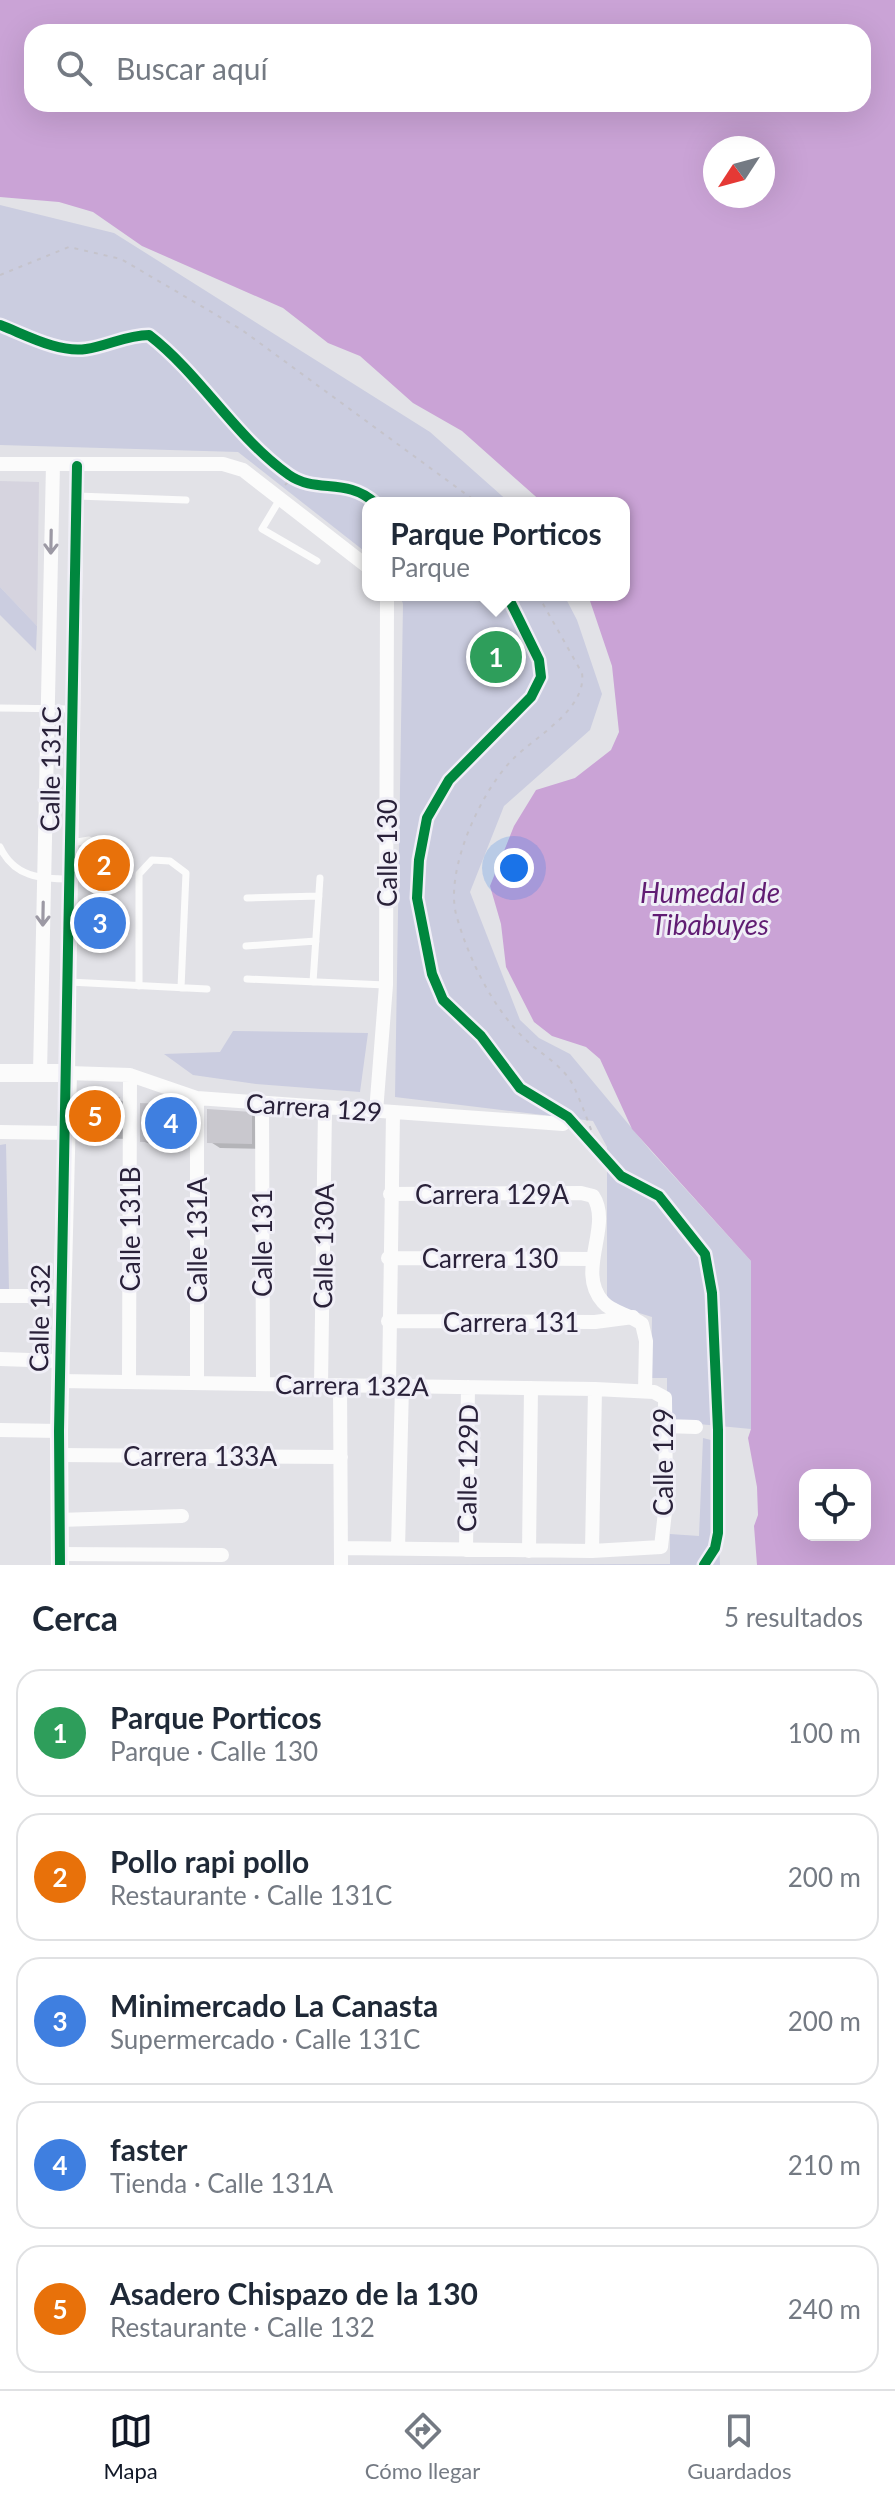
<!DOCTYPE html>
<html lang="es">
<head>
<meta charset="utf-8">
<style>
	:root { --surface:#fff; --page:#f6f6f7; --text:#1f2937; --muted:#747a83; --line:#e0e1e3; --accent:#111827 }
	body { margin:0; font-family:Lato,sans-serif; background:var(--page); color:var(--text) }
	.controls { position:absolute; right:24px; bottom:24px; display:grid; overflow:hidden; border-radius:16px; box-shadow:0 8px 32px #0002 }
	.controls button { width:72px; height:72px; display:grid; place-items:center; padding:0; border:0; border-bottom:2px solid var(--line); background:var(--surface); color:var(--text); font:40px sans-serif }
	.compass { position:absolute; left:703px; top:136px; width:72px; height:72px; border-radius:50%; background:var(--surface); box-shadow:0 8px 32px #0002; rotate:234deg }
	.you { position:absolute; left:514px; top:868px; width:28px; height:28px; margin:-20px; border:6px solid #fff; border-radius:50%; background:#1a73e8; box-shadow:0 0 0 12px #1a73e833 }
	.badge { display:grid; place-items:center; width:52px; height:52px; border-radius:50%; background:var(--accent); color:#fff; font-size:26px; font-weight:700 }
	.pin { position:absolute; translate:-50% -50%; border:4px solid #fff; box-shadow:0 2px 8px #0006 }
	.popup { position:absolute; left:362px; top:497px; width:268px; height:104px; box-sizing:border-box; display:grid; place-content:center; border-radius:16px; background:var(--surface); filter:drop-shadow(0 2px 6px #0005); font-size:26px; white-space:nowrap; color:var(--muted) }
	.popup b { font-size:30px; color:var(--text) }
	.popup::after { content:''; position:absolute; left:50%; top:100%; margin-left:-16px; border:16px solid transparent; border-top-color:var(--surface) }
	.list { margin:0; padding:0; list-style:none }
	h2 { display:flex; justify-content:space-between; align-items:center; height:104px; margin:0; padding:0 32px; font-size:34px }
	h2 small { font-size:26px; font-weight:400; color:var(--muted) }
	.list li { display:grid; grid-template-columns:52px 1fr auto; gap:24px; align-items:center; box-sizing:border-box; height:128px; margin:0 16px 16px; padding:0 16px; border:2px solid var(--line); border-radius:24px }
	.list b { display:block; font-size:30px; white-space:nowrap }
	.list p { margin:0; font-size:26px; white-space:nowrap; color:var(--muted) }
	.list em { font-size:26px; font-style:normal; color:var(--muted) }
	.icon { flex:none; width:44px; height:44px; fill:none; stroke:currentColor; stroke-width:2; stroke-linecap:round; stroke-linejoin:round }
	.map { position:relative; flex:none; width:895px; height:1565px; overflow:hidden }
	.search { position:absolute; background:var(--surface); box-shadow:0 8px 32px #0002; left:24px; right:24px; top:24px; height:88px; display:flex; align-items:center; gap:20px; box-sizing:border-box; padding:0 28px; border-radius:24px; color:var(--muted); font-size:30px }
	.sheet { height:824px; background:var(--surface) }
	nav { display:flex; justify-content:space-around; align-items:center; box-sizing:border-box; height:112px; border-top:2px solid var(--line); background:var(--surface); font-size:22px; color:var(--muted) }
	nav a { display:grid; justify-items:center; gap:4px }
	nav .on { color:var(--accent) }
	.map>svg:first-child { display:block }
</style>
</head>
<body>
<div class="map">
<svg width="895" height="1565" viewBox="0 0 895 1565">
	<rect width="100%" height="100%" fill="#e2e2e7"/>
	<!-- built -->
	<path fill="#d6d4df" d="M 0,481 L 39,482 L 37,626 L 0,587 Z"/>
	<!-- green -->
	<path fill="#cbcde0" d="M 0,205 L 114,233 L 430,432 L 510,503 L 368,503 L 368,554 L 238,452 L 0,445 Z
		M 0,587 L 37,626 L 36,651 L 0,615 Z
		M 400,595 L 564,595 L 577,620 L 602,694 L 590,730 L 504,806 L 470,892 L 520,1020 L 539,1038 L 570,1054 L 650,1150 L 751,1261 L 751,1429 L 667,1421 L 667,1378 L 651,1378 L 652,1317 L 607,1303 L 607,1147 L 593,1121 L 395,1097 L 403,604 Z
		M 233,1031 L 368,1033 L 360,1092 L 256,1084 L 193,1075 L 164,1054 L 220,1052 Z
		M 6,1144 L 9,1290 L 0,1290 L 0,1145 Z
		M 703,1438 L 715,1441 L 720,1565 L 362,1565 L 670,1564 L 670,1534 L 699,1536 Z"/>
	<!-- water -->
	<path fill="#caa3d6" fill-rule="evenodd" d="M 0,0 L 895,0 L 895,1565 L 757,1565 L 754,1526 L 758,1515 L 757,1487 L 748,1438 L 751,1429 L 751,1261 L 632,1129 L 600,1059 L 586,1047 L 552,1036 L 534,1022 L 506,967 L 501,924 L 490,886 L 514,826 L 536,790 L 575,778 L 611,750 L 619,732 L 612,666 L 588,595 L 624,595 L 624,503 L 543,503 L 462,431 L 413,403 L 360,356 L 328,343 L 283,308 L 142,246 L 93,212 L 59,202 L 0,197 ZM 32,32 L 863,32 L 863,104 L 32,104 ZM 715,148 L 763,148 L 763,196 L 715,196 ZM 805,1475 L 865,1475 L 865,1535 L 805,1535 Z"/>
	<!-- shadow -->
	<path fill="#0003" d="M 119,1099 L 128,1105 L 128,1139 L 89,1138 L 80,1133 Z
		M 186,1107 L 193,1111 L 193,1143 L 157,1142 L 157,1146 L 142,1141 Z
		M 251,1114 L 262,1120 L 262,1149 L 220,1148 L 209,1141 Z"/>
	<!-- building -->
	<path fill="#c9c8ce" d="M 79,1096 L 120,1097 L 120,1135 L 78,1134 Z
		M 140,1103 L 187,1105 L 187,1140 L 140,1142 Z
		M 207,1109 L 252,1112 L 252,1144 L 207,1143 Z"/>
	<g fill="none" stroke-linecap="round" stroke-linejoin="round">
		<!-- path -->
		<path stroke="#c5c3cb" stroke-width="2" stroke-dasharray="4 6" stroke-linecap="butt" d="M 0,275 L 69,247 L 121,259 L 242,330 L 478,503
			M 285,485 L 293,477
			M 538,595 L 582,673 C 587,709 536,736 513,759 C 481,791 445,869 456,914 C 468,958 493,1009 526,1040 C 542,1055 564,1066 574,1087 C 584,1108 591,1132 601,1154"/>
		<!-- service -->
		<path stroke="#fbfbfb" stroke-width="7" d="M 77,496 L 186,500
			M 280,499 L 262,529 L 317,561
			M 0,708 L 73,709
			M 71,843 L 89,840
			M 0,847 C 14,877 40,879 71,879
			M 247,898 L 319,896
			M 246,946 L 316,941
			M 247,979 L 386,985
			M 69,982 L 207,989
			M 313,982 L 320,878
			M 139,986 L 139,874 L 152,860 L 170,861 L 186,873 L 181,988"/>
		<!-- minor -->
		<path stroke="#fbfbfb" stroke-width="14" d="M 0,464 L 223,464 L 243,470 L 368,567
			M 77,466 L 68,1073 L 130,1075 L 197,1098 L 563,1124
			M 40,1073 L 53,464
			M 262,1103 L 263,1383
			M 376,1112 L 386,985 L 387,595
			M 0,1132 L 66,1133
			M 390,1194 L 581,1193 L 593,1196 C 613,1226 575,1271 603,1302 C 612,1313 630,1314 642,1324 L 646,1341 L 645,1391
			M 388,1258 L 592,1259
			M 0,1296 L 62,1296
			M 388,1321 L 595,1322 L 633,1317
			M 0,1359 L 60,1361
			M 60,1381 L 595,1389 L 654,1392 L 665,1398 L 666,1503 L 661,1547 L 592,1551 L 341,1548
			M 197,1381 L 197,1098
			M 129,1382 L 130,1075
			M 321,1385 L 325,1108
			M 340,1385 L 341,1565
			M 389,1386 L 393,1113
			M 665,1426 L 696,1427
			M 0,1430 L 59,1431
			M 59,1455 L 341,1457
			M 59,1520 L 182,1516
			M 398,1549 L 402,1386
			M 466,1550 L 468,1387
			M 529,1551 L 531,1388
			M 592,1551 L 595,1389
			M 60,1554 L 222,1555"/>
		<!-- tertiary -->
		<path stroke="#fbfbfb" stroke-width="18" d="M 0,1073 L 68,1073 L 59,1431 L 60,1565"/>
		<!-- cycleway casing -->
		<g stroke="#f0eff7" stroke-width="15">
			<path id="cycleway" d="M 0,325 C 26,335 58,353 86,349 C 108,346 126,335 149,335 C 201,375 235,437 289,475 C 316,494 347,477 375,503
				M 507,595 L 539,660 L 541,677 L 531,697 L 449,780 L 427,818 L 419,860 L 417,898 L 432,974 L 443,1000 L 481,1036 L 520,1088 L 568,1117 L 621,1176 L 659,1196 L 705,1254 L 712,1293 L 718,1430 L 718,1533 L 715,1548 L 704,1565
				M 60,1565 L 59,1431 L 77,466"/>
		</g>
		<!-- cycleway -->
		<use href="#cycleway" stroke="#00873e" stroke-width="10"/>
	</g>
	<!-- one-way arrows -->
	<defs><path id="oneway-shaft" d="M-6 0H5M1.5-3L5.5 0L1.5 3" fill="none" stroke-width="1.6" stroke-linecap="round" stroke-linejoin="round" transform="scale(2)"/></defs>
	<g stroke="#9c99a4">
		<use href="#oneway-shaft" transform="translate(51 542) rotate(91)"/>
		<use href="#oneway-shaft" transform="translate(43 914) rotate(91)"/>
	</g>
	<g text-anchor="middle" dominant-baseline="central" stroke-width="6" stroke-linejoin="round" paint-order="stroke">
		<!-- street labels -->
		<g font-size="26" fill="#292139" stroke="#f0eff7">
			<text transform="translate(50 769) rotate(-89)">Calle 131C</text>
			<text transform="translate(387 853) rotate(-90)">Calle 130</text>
			<text transform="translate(314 1107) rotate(4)">Carrera 129</text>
			<text x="492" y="1194">Carrera 129A</text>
			<text transform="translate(130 1229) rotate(-90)">Calle 131B</text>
			<text transform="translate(197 1240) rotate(-90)">Calle 131A</text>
			<text transform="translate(262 1243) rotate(-90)">Calle 131</text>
			<text transform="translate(323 1246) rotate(-89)">Calle 130A</text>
			<text x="490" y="1258">Carrera 130</text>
			<text transform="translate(39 1318) rotate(-89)">Calle 132</text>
			<text x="511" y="1322">Carrera 131</text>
			<text transform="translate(352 1385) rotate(1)">Carrera 132A</text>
			<text x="200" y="1456">Carrera 133A</text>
			<text transform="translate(663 1462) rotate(-90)">Calle 129</text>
			<text transform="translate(467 1468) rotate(-89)">Calle 129D</text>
		</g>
		<!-- water labels -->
		<g font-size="28" font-style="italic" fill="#611d73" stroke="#f0eff7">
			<text x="710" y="892">Humedal de<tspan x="710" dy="32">Tibabuyes</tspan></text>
		</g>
	</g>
</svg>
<div class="controls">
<button><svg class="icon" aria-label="locate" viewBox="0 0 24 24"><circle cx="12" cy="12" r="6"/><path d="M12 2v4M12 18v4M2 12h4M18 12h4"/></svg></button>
</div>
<svg class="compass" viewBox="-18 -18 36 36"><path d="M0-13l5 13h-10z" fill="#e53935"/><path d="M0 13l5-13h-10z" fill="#747a83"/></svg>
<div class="you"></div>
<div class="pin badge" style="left:496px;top:657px;background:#2e9e5b">1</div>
<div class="popup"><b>Parque Porticos</b>Parque</div>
<div class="pin badge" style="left:104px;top:865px;background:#e8710a">2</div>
<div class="pin badge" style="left:100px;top:923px;background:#3f7fe0">3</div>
<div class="pin badge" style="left:171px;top:1123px;background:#3f7fe0">4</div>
<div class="pin badge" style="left:95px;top:1116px;background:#e8710a">5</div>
<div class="search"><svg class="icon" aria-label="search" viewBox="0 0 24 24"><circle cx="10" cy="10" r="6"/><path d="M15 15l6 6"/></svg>Buscar aquí</div>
</div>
<section class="sheet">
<h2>Cerca<small>5 resultados</small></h2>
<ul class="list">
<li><span class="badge" style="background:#2e9e5b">1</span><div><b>Parque Porticos</b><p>Parque · Calle 130</p></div><em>100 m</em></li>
<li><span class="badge" style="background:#e8710a">2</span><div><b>Pollo rapi pollo</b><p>Restaurante · Calle 131C</p></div><em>200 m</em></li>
<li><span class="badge" style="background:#3f7fe0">3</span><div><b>Minimercado La Canasta</b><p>Supermercado · Calle 131C</p></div><em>200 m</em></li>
<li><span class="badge" style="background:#3f7fe0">4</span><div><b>faster</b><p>Tienda · Calle 131A</p></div><em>210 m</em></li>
<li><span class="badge" style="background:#e8710a">5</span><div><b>Asadero Chispazo de la 130</b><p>Restaurante · Calle 132</p></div><em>240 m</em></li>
</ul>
</section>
<nav>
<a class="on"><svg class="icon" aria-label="map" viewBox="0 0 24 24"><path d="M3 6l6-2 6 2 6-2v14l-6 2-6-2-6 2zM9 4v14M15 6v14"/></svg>Mapa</a>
<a><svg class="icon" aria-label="directions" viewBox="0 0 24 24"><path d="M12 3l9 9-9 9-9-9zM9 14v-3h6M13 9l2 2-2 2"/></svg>Cómo llegar</a>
<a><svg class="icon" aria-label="saved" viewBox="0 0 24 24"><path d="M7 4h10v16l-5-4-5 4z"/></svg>Guardados</a>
</nav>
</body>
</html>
